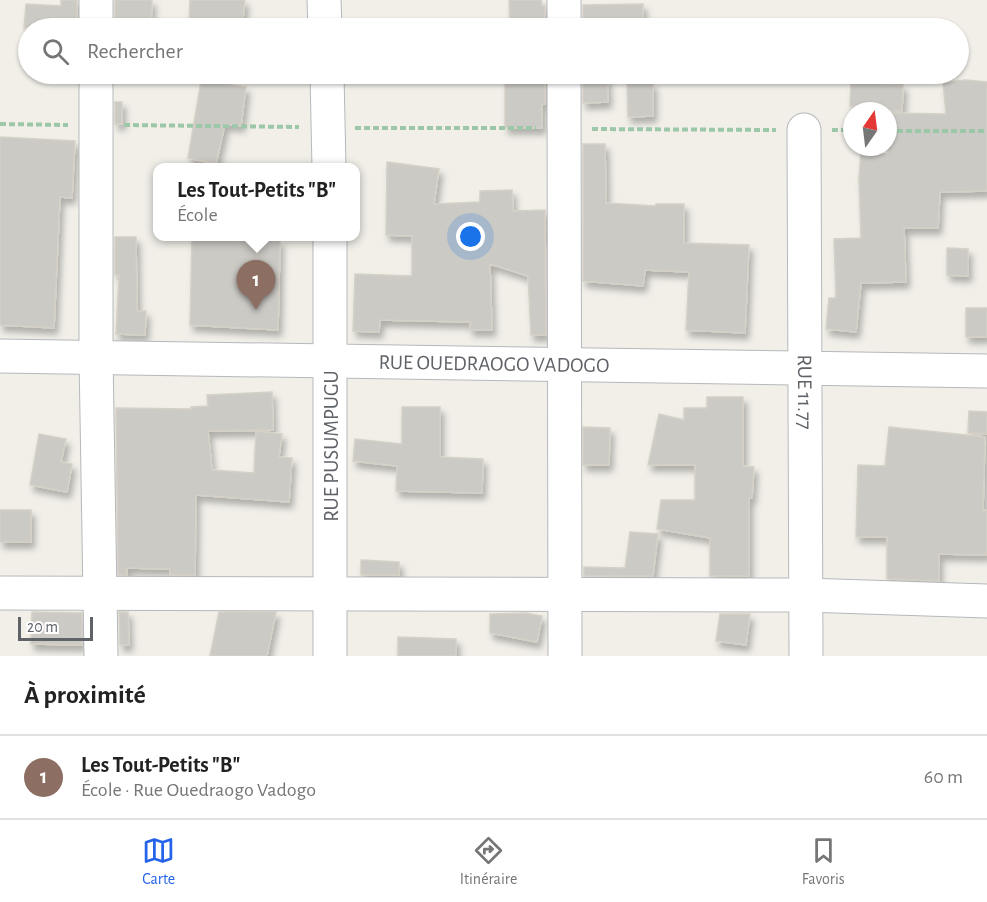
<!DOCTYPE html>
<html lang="fr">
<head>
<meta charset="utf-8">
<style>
	:root { --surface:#fff; --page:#f6f6f6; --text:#222; --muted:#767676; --line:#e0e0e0; --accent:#2563eb }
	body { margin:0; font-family:"Alegreya Sans",sans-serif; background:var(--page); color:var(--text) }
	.compass { position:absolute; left:843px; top:102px; width:54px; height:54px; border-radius:50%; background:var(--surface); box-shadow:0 2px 4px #0004; rotate:14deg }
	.scale { position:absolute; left:18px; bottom:15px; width:75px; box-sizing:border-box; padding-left:6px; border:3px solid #5f6368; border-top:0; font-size:16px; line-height:21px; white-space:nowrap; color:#5f6368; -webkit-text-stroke:4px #fff; paint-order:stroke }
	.you { position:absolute; left:471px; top:237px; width:21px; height:21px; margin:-15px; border:4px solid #fff; border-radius:50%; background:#1a73e8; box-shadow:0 0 0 9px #1a73e833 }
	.badge { display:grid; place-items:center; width:39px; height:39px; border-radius:50%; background:var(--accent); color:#fff; font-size:20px; font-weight:700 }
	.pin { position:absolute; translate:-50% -50px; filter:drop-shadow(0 2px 3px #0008) }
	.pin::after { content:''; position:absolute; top:32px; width:21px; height:18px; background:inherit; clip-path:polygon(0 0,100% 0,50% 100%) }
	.popup { position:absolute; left:153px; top:163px; width:207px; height:78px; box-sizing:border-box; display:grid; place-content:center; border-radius:12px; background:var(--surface); filter:drop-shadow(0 2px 4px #0005); font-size:20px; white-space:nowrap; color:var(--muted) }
	.popup b { font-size:22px; color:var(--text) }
	.popup::after { content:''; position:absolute; left:50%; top:100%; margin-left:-12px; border:12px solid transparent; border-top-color:var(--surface) }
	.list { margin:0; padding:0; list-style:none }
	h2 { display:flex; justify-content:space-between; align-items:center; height:78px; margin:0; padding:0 24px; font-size:26px }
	h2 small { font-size:20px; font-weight:400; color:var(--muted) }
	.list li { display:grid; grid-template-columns:39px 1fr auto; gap:18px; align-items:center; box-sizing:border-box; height:84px; padding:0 24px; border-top:2px solid var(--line) }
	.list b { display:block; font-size:22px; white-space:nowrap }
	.list p { margin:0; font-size:20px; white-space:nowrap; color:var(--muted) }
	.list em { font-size:20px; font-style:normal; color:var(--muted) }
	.icon { flex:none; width:33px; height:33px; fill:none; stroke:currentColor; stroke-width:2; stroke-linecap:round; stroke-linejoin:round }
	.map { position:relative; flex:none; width:987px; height:656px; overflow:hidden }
	.search { position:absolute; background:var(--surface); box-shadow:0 2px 4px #0004; left:18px; right:18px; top:18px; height:66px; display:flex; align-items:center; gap:15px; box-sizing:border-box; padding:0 21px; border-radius:33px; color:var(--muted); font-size:22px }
	.sheet { height:162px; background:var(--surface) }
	nav { display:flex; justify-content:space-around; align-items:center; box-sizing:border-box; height:84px; border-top:2px solid var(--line); background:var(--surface); font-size:16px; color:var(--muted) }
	nav a { display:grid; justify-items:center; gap:3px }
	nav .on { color:var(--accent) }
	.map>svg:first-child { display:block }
</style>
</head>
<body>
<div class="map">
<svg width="987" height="656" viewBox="0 0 987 656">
	<defs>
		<filter id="shadow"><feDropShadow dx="3.5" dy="6" stdDeviation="3" flood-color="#0004"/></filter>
	</defs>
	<rect width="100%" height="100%" fill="#f1efe8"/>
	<!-- building -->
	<path fill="#cccac5" stroke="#d6d1c6" stroke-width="1.5" filter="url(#shadow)" d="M 61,0 L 77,0 L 77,25 L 48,24 L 48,28 L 24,28 L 26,4 L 61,6 Z
		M 115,0 L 152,0 L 151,25 L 115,23 Z
		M 190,0 L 245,0 L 242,28 L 189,26 Z
		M 509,0 L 541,0 L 542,6 L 545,6 L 545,27 L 510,28 Z
		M 643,4 L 643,26 L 583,27 L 583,5 Z
		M 505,74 L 542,74 L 542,79 L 545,79 L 545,104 L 542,104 L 542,128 L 505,128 Z
		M 607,77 L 608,102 L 583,103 L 583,78 Z
		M 965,80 L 987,82 L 987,191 L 940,192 L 938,228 L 904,228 L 906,282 L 861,283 L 856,332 L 826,329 L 829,298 L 836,298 L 834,239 L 861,238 L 859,178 L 861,152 L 888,154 L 888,113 L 946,114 L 943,83 Z
		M 201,81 L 246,87 L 241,126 L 225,124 L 216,164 L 188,158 Z
		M 851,82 L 903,85 L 902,111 L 866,111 L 866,107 L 850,106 Z
		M 627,83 L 653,83 L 653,116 L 628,117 Z
		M 115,102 L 122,102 L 122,124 L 115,124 Z
		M 0,137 L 75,141 L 72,198 L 60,197 L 54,328 L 0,325 Z
		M 583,144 L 605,144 L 606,203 L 656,206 L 656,204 L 684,204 L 684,243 L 749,245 L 745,333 L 686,330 L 689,272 L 645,270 L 643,286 L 583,281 Z
		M 387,162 L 439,169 L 434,204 L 480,202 L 480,191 L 512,190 L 513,211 L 545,210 L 546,335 L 531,335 L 528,276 L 490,264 L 492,330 L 470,330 L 470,322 L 380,320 L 379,332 L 353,331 L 355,274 L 412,276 L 412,236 L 386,235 Z
		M 115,237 L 136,237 L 137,311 L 146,311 L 145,335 L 116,334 L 119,275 L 115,275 Z
		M 192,237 L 280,241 L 278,330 L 190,325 Z
		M 947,248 L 968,249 L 968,276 L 947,275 Z
		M 966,308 L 987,308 L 987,337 L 966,337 Z
		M 272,392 L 273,430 L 208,431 L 212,470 L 254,473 L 256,431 L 282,434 L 279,457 L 292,458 L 289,502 L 196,495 L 195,575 L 170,575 L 170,569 L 127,568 L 127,575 L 118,575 L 116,408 L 191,409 L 191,407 L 208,406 L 207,395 Z
		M 707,397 L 743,397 L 743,466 L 754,467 L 752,498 L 749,498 L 749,576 L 710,576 L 710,538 L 657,529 L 661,500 L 695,500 L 695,465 L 648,465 L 659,414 L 684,420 L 684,408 L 707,408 Z
		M 402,407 L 440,407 L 440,457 L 483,459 L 482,493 L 396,491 L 397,466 L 353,461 L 355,439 L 402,444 Z
		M 969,411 L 987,412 L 987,434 L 968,433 Z
		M 583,427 L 610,428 L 609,465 L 583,465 Z
		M 889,427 L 985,437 L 983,510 L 987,511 L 987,555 L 939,554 L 939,581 L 887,579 L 887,537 L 856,537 L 858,465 L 885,466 Z
		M 39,434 L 66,439 L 61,462 L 72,464 L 67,492 L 30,485 Z
		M 0,510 L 31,510 L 31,542 L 0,542 Z
		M 630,532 L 658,534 L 653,576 L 584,576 L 584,567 L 625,568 Z
		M 361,560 L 399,562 L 399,575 L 361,575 Z
		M 32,612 L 82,613 L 82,645 L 31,644 Z
		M 119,612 L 128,612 L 129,645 L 120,645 Z
		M 219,612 L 276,612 L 267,656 L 210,656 Z
		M 526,613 L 542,616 L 537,642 L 490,633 L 490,614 Z
		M 720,614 L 750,614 L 746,645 L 716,641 Z
		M 398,637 L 456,639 L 456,656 L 398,656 Z"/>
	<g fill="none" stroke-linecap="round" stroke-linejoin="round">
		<!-- minor casing -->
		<g stroke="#b5b8bc" stroke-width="35">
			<g id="minor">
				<path d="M 96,0 L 96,28"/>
				<path d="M 324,0 L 325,28"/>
				<path d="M 564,28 L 564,0"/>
				<path d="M 96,74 L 96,356 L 101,656"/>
				<path d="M 327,74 L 329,168"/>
				<path d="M 564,74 L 565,656"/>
				<path id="s1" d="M 804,130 L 806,656"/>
				<path id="s2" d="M 0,356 L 987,371"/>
				<path d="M 0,593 L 805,595 L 987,601"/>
				<path d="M 330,656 L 330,236"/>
			</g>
		</g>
		<!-- path -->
		<path stroke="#9cc7a9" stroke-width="4" stroke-dasharray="6 3" stroke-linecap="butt" d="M 0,124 L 68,125
			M 124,125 L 299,127
			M 355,128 L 536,128
			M 592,129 L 776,130
			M 832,130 L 852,130
			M 888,131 L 987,131"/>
		<!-- minor -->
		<use href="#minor" stroke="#fff" stroke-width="33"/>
	</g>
	<g text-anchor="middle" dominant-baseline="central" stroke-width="5" stroke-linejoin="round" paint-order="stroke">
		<!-- street labels -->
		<g font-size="21" fill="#5f6368" stroke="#fff">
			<text stroke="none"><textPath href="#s2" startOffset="494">RUE OUEDRAOGO VADOGO</textPath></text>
			<text stroke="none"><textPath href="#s1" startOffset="262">RUE 11.77</textPath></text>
			<text transform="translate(331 446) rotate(-90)">RUE PUSUMPUGU</text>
		</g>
	</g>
</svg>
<svg class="compass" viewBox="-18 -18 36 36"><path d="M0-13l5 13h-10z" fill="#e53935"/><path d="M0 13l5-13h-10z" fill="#767676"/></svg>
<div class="scale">20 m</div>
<div class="you"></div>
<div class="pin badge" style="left:256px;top:310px;background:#8d6e63">1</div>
<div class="popup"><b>Les Tout-Petits &quot;B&quot;</b>École</div>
<div class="search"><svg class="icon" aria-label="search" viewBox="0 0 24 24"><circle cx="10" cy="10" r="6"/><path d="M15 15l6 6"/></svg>Rechercher</div>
</div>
<section class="sheet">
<h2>À proximité<small></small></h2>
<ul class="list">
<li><span class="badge" style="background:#8d6e63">1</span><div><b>Les Tout-Petits &quot;B&quot;</b><p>École · Rue Ouedraogo Vadogo</p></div><em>60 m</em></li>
</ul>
</section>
<nav>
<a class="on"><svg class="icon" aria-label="map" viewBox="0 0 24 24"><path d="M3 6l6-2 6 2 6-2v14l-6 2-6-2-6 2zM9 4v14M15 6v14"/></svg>Carte</a>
<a><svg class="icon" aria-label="directions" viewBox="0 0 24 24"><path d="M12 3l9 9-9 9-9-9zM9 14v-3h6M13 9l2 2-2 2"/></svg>Itinéraire</a>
<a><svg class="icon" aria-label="saved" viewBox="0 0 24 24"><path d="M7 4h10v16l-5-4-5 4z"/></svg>Favoris</a>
</nav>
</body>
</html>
